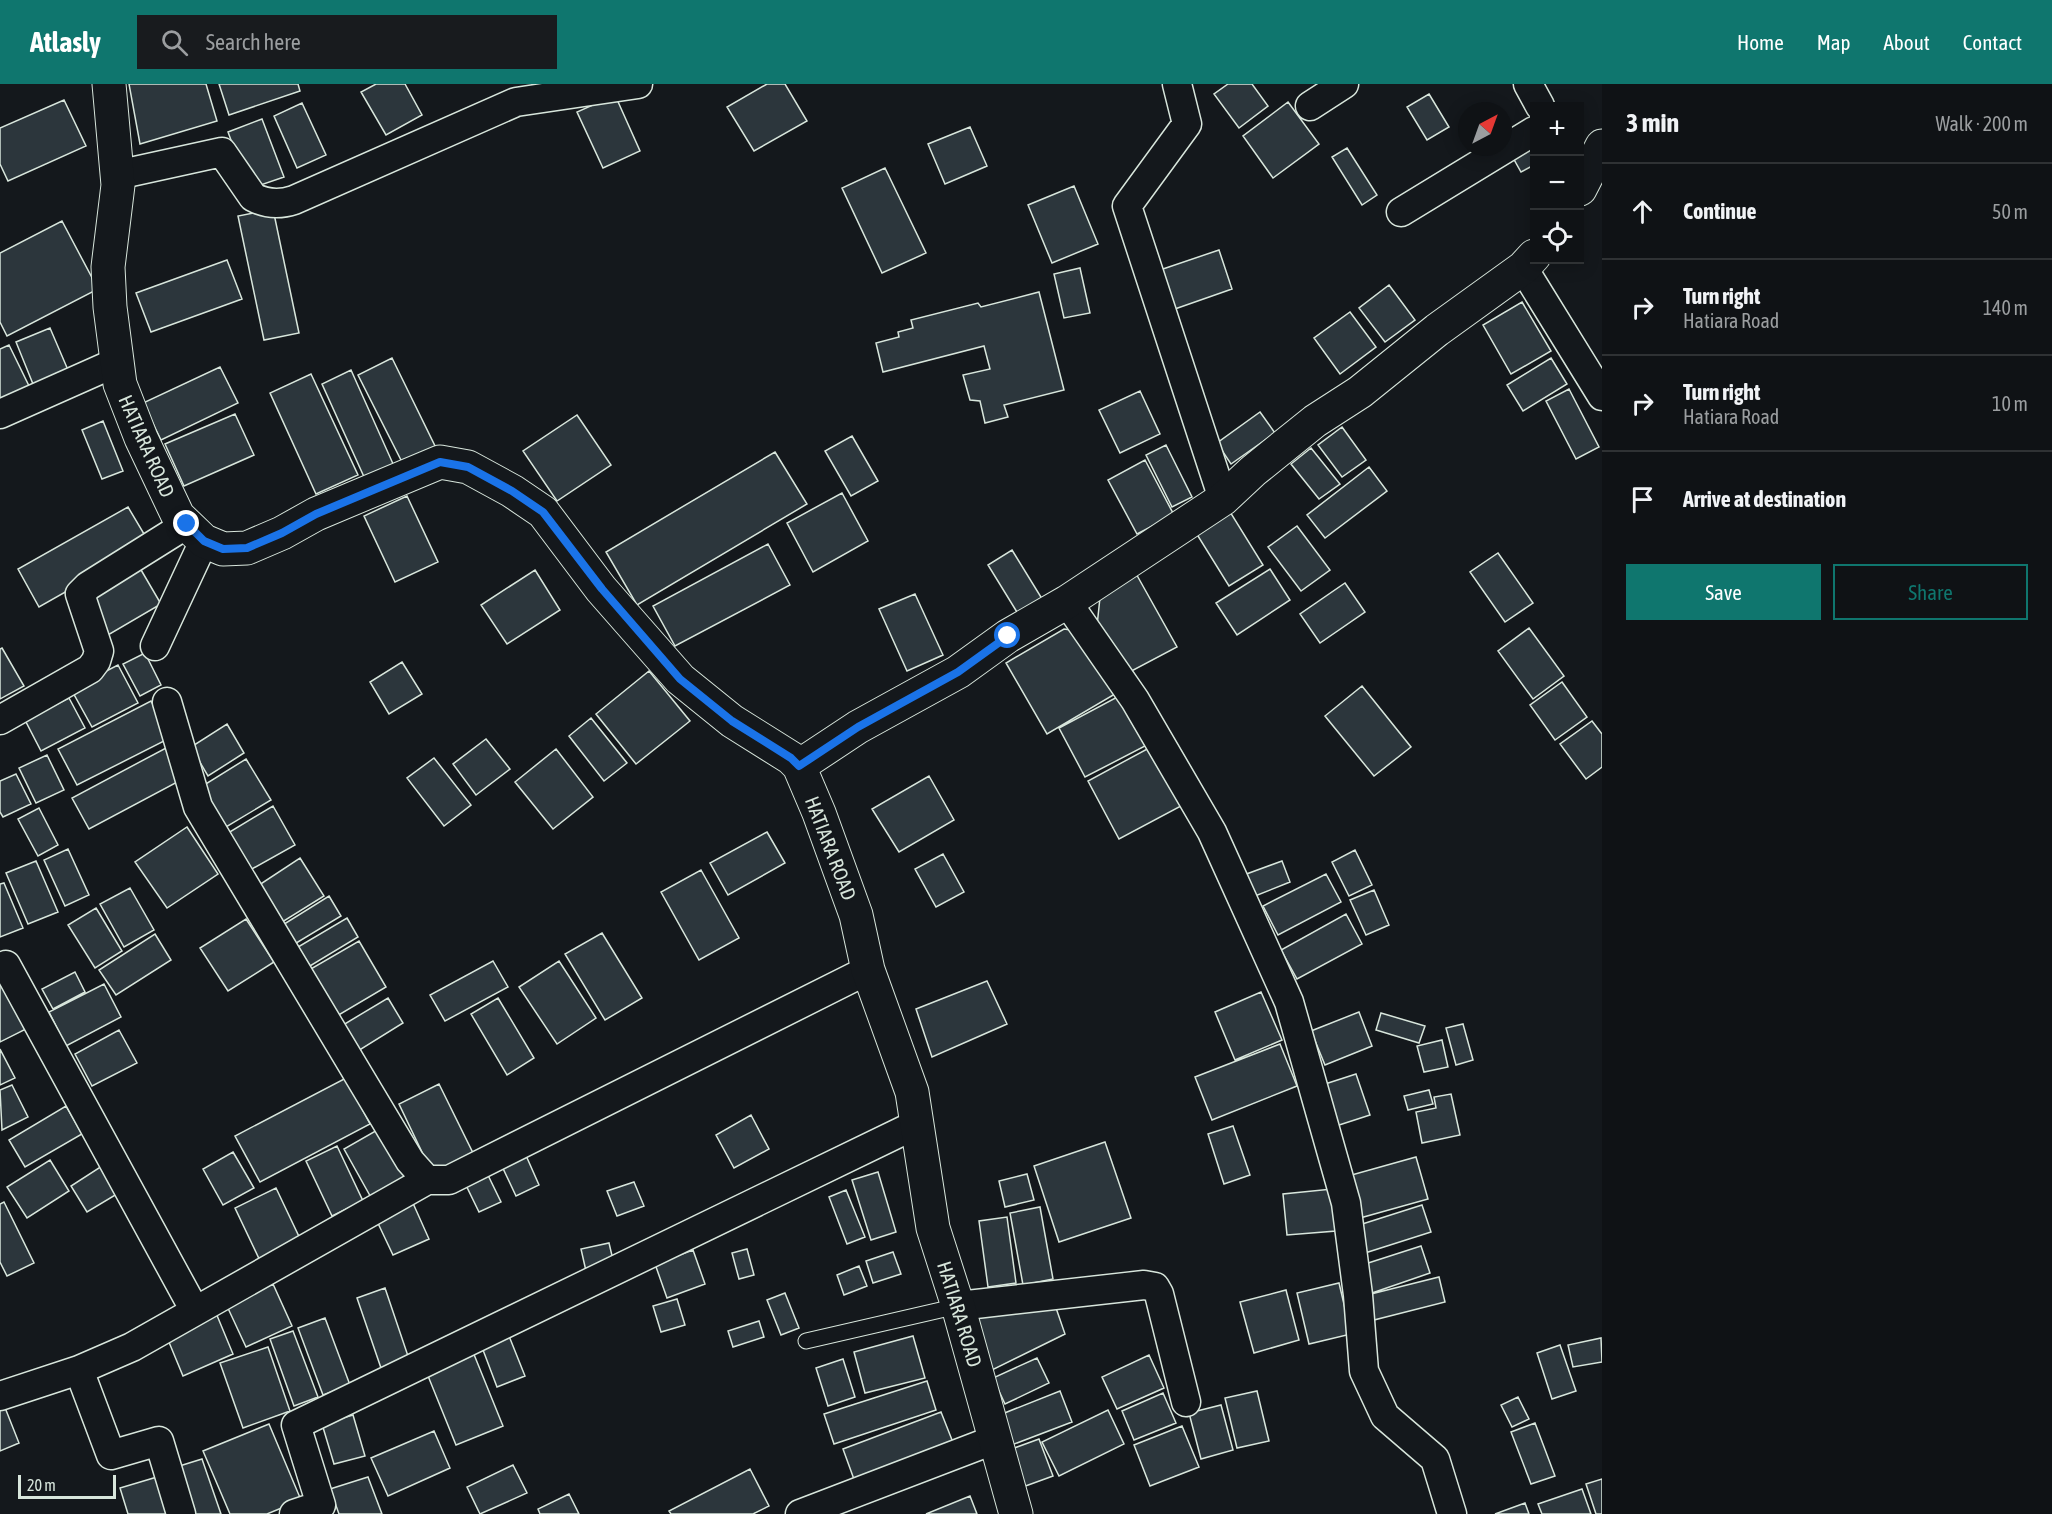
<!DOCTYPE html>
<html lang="en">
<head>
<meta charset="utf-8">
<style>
	:root { --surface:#0f1215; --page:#181b1e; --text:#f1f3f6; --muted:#9b9ea0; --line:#2f3234; --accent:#0f766e }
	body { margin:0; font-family:"Asap Condensed",sans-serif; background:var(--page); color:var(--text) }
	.controls { position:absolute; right:18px; top:18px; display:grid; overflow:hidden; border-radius:0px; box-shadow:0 3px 15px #0003 }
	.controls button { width:54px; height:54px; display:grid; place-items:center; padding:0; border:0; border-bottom:2px solid var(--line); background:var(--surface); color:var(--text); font:30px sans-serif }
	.compass { position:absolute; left:1458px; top:18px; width:54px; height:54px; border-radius:50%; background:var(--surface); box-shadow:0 3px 15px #0003; rotate:41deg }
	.scale { position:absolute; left:18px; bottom:15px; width:98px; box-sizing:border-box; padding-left:6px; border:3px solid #d8e6dc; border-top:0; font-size:16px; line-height:21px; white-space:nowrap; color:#d8e6dc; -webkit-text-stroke:4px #14181c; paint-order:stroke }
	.stop { position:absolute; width:18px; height:18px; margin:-14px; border:4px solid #1a73e8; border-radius:50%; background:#fff }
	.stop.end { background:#1a73e8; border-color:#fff; box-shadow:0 2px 6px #0008 }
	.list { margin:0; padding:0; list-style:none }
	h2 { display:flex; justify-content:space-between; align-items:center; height:78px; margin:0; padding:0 24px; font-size:26px }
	h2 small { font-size:20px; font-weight:400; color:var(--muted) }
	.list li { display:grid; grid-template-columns:39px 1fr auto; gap:18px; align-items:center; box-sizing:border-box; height:96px; padding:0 24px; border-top:2px solid var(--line) }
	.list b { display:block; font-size:22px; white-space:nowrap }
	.list p { margin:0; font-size:20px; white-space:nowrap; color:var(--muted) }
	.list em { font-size:20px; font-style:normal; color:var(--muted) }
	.actions { display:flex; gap:12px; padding:18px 24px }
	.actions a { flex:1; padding:14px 0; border:2px solid var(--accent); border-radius:0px; text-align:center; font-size:21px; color:var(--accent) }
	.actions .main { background:var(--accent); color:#fff }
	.icon { flex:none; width:33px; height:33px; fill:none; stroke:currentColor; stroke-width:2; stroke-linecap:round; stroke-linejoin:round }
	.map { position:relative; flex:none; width:1602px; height:1430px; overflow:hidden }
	header { display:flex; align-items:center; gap:36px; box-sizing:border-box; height:84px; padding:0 30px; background:var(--accent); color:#fff }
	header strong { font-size:28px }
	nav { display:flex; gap:33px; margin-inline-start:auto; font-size:21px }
	.search { width:420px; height:54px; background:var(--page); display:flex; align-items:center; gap:15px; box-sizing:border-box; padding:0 21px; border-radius:0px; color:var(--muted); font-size:22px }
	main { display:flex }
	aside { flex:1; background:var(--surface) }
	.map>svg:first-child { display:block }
</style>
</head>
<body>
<header>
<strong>Atlasly</strong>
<div class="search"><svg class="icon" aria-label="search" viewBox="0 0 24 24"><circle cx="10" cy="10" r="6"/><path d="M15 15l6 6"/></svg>Search here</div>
<nav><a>Home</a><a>Map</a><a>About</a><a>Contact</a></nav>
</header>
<main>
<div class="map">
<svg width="1602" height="1430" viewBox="0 0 1602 1430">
	<rect width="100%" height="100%" fill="#14181c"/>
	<!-- building -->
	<path fill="#2c363c" stroke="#d8e6dc" stroke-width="1.5" d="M 129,0 L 206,0 L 217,37 L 140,60 Z
		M 219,0 L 298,0 L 300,7 L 229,31 Z
		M 376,0 L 405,0 L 422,31 L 386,51 L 361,8 Z
		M 767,0 L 785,0 L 807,37 L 754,67 L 727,23 Z
		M 1228,0 L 1252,0 L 1268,22 L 1239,44 L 1214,10 Z
		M 1429,10 L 1449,43 L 1427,56 L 1407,23 Z
		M 615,11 L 640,67 L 603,84 L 577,28 Z
		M 64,16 L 86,62 L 8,97 L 0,80 L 0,44 Z
		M 1288,18 L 1319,60 L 1273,94 L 1243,52 Z
		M 302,19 L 326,71 L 297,84 L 274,32 Z
		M 262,35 L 284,93 L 249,105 L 228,48 Z
		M 970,43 L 987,82 L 945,100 L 928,60 Z
		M 1534,49 L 1534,81 L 1521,88 L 1507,63 Z
		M 1347,64 L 1377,111 L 1362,121 L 1332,73 Z
		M 885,84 L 926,169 L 882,189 L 842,104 Z
		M 1074,102 L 1098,160 L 1052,179 L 1028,121 Z
		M 273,125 L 299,249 L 264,256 L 238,132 Z
		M 62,137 L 98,205 L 7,252 L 0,238 L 0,169 Z
		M 1219,166 L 1232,205 L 1172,226 L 1157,187 Z
		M 227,176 L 242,215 L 151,248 L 136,209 Z
		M 1080,184 L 1090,229 L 1064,234 L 1054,190 Z
		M 1389,201 L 1415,236 L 1385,258 L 1359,224 Z
		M 1039,208 L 1064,306 L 1004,321 L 1008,333 L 985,339 L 980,317 L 970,316 L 963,291 L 990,285 L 984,262 L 883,288 L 876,259 L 899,253 L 898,248 L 913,244 L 911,236 L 978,219 L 981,223 Z
		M 1522,218 L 1551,267 L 1511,290 L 1483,241 Z
		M 1350,228 L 1376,263 L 1340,290 L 1314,254 Z
		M 50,244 L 68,286 L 33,300 L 16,258 Z
		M 9,261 L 30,304 L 0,318 L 0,265 Z
		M 392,274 L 436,364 L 403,380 L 358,291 Z
		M 1551,274 L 1567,300 L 1523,327 L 1507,301 Z
		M 220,283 L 238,319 L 161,356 L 143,319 Z
		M 351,286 L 394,382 L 365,395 L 322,300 Z
		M 311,290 L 358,391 L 316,410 L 270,309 Z
		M 1569,305 L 1599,363 L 1576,375 L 1546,317 Z
		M 1140,307 L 1160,350 L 1120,369 L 1099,326 Z
		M 1260,328 L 1275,349 L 1231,380 L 1217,359 Z
		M 235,330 L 254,371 L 184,402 L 165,360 Z
		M 577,331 L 611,381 L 557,417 L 523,367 Z
		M 103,337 L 123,387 L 102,395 L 82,346 Z
		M 1342,343 L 1366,376 L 1342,393 L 1318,361 Z
		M 852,352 L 878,397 L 851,412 L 825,367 Z
		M 1166,361 L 1192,413 L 1172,423 L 1146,371 Z
		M 1311,364 L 1340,400 L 1319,415 L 1291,380 Z
		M 775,368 L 807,420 L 637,521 L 606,468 Z
		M 1145,376 L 1174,431 L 1137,450 L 1108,396 Z
		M 1369,383 L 1387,407 L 1325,454 L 1307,431 Z
		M 842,409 L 868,457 L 813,488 L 787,439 Z
		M 407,412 L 438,478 L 395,498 L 364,432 Z
		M 128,423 L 150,460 L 39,523 L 18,485 Z
		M 1227,423 L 1263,481 L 1229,502 L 1193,444 Z
		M 1297,442 L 1330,486 L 1301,507 L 1268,463 Z
		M 768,460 L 790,501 L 675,562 L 653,522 Z
		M 1012,466 L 1044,518 L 1020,533 L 988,481 Z
		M 1498,469 L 1533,519 L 1505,538 L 1470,488 Z
		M 137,479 L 161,520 L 108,551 L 83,510 Z
		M 1270,485 L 1290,516 L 1237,551 L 1216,519 Z
		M 535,486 L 560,526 L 507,560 L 481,521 Z
		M 1134,486 L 1177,563 L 1124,591 L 1097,542 L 1101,504 Z
		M 1345,499 L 1365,528 L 1320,559 L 1300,530 Z
		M 915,510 L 943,571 L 907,587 L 879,525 Z
		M 1529,544 L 1564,592 L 1533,615 L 1498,567 Z
		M 1064,545 L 1078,547 L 1115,610 L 1047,650 L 1006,579 Z
		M 2,564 L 24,602 L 0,615 L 0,565 Z
		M 145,569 L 161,601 L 140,612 L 123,580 Z
		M 402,578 L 422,610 L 389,630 L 370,598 Z
		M 118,581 L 138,619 L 92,643 L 71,605 Z
		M 649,587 L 690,637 L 636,680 L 596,630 Z
		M 1562,598 L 1587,633 L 1555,656 L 1530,621 Z
		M 1362,602 L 1411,663 L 1374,692 L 1325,632 Z
		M 1121,611 L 1147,661 L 1085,693 L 1059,644 Z
		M 69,614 L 85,644 L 41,667 L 25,636 Z
		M 151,617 L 170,654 L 77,701 L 58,665 Z
		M 591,634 L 627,679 L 604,697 L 569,652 Z
		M 1592,637 L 1602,650 L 1602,683 L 1586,695 L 1560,660 Z
		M 227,640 L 244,669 L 208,692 L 191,663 Z
		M 486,655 L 510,685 L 476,711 L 453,680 Z
		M 166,664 L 183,695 L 89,745 L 72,714 Z
		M 1149,664 L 1181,722 L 1119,755 L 1088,697 Z
		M 556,665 L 593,713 L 553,745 L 515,698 Z
		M 47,671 L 64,706 L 36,719 L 19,684 Z
		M 434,674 L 471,721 L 444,742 L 407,694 Z
		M 246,675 L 271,716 L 221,746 L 196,706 Z
		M 16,690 L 31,720 L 3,733 L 0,728 L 0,697 Z
		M 929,692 L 954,736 L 899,768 L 872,725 Z
		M 273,722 L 295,761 L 250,786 L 228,749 Z
		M 39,724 L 58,761 L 38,772 L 18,735 Z
		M 187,743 L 218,790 L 167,824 L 135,778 Z
		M 767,748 L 785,779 L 728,811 L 710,779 Z
		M 68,765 L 89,811 L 65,822 L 44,776 Z
		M 1355,766 L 1372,801 L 1349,812 L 1332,778 Z
		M 943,770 L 964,808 L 936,823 L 915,785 Z
		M 300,774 L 324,812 L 279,840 L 256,803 Z
		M 36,777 L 58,828 L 28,840 L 6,789 Z
		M 1282,777 L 1290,798 L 1250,814 L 1241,792 Z
		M 701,786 L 739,854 L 699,876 L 661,808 Z
		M 1326,790 L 1341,818 L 1278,851 L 1263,822 Z
		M 4,799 L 23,844 L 0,853 L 0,800 Z
		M 130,804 L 154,846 L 124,863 L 100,820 Z
		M 1374,806 L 1389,841 L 1366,851 L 1350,816 Z
		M 329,812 L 341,832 L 293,861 L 281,842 Z
		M 96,824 L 122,867 L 95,884 L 68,841 Z
		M 1346,830 L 1362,860 L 1297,895 L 1281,866 Z
		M 347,834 L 358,853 L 310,882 L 298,863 Z
		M 246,835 L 274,878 L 228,907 L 200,864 Z
		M 602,849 L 642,914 L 605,936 L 565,870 Z
		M 155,850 L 171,876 L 116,911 L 99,886 Z
		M 359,857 L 386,903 L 337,932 L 309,886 Z
		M 493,877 L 508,903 L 445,937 L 430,911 Z
		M 559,877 L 596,934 L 557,960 L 519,903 Z
		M 75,888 L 85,908 L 53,925 L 42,905 Z
		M 0,889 L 28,944 L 0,958 Z
		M 987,897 L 1007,940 L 932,973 L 916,925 Z
		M 104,900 L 121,933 L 66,962 L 49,928 Z
		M 1261,908 L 1282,956 L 1235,976 L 1215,928 Z
		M 388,914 L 403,939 L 358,967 L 343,941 Z
		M 498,914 L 534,974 L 507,991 L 471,930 Z
		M 1359,928 L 1372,962 L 1325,981 L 1311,947 Z
		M 1381,929 L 1425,942 L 1419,959 L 1376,946 Z
		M 1463,940 L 1473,976 L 1456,981 L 1446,944 Z
		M 119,946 L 137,979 L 92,1002 L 75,970 Z
		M 1442,956 L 1448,983 L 1424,988 L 1417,962 Z
		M 1280,960 L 1297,1002 L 1212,1036 L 1195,993 Z
		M 0,965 L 15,994 L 0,1001 Z
		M 1356,990 L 1370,1031 L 1336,1042 L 1322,1001 Z
		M 346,994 L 370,1040 L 260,1098 L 235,1052 Z
		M 439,1000 L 473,1069 L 432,1089 L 399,1020 Z
		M 12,1001 L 28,1033 L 2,1046 L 0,1006 Z
		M 1429,1006 L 1433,1020 L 1408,1026 L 1404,1012 Z
		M 1451,1010 L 1460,1051 L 1422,1059 L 1416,1028 L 1436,1024 L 1434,1013 Z
		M 66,1022 L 82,1050 L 25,1083 L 9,1056 Z
		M 751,1031 L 769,1065 L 734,1084 L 716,1051 Z
		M 1233,1042 L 1250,1091 L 1224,1100 L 1208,1050 Z
		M 379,1045 L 408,1098 L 373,1117 L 344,1065 Z
		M 1105,1058 L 1131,1134 L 1059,1158 L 1034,1082 Z
		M 337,1062 L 363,1117 L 332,1132 L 306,1077 Z
		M 524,1067 L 539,1101 L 516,1112 L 500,1078 Z
		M 233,1068 L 254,1104 L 223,1121 L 203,1085 Z
		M 1416,1073 L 1428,1115 L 1360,1134 L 1348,1092 Z
		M 50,1076 L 69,1107 L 27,1134 L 7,1103 Z
		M 105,1080 L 122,1107 L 87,1128 L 71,1102 Z
		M 484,1083 L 501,1118 L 479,1128 L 462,1093 Z
		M 878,1088 L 896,1148 L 871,1156 L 852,1096 Z
		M 1027,1090 L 1034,1116 L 1005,1123 L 999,1097 Z
		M 634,1098 L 644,1122 L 617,1132 L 607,1107 Z
		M 276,1104 L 303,1161 L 262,1181 L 235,1124 Z
		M 1332,1105 L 1336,1147 L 1287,1151 L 1283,1110 Z
		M 846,1106 L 865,1153 L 847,1160 L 829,1113 Z
		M 412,1117 L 429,1155 L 393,1171 L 375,1133 Z
		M 4,1118 L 34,1179 L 7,1192 L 0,1178 L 0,1120 Z
		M 1422,1121 L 1431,1148 L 1365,1169 L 1356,1142 Z
		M 1040,1123 L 1053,1195 L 1023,1201 L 1010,1129 Z
		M 1007,1133 L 1016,1199 L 988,1203 L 979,1137 Z
		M 609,1159 L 614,1180 L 586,1187 L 581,1165 Z
		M 1421,1162 L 1430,1189 L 1372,1209 L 1362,1181 Z
		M 747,1165 L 754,1191 L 739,1195 L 732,1169 Z
		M 693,1166 L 705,1200 L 667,1214 L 655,1180 Z
		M 893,1168 L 901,1190 L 873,1199 L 866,1177 Z
		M 859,1182 L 867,1202 L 844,1211 L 837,1191 Z
		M 1439,1193 L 1445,1218 L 1370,1237 L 1363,1212 Z
		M 1339,1199 L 1351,1250 L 1309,1260 L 1297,1209 Z
		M 273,1200 L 292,1242 L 246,1263 L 226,1220 Z
		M 385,1204 L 409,1275 L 381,1284 L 357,1214 Z
		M 1286,1206 L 1299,1256 L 1254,1269 L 1240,1218 Z
		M 785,1209 L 799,1244 L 781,1251 L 767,1216 Z
		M 677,1215 L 685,1241 L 661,1248 L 653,1222 Z
		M 1055,1221 L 1065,1250 L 984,1290 L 974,1232 Z
		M 216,1229 L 233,1270 L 183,1292 L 166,1251 Z
		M 325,1234 L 350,1301 L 323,1311 L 298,1244 Z
		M 759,1237 L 764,1253 L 733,1263 L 728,1247 Z
		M 293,1247 L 318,1313 L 294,1322 L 270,1255 Z
		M 507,1247 L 525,1292 L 497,1303 L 480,1258 Z
		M 913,1252 L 925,1294 L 865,1309 L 854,1268 Z
		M 1601,1254 L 1602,1278 L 1573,1283 L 1568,1261 Z
		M 1560,1261 L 1576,1307 L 1552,1315 L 1537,1269 Z
		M 268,1263 L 290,1327 L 243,1344 L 220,1279 Z
		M 473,1268 L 503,1342 L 456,1361 L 426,1287 Z
		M 1149,1271 L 1164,1304 L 1117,1325 L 1102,1293 Z
		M 1037,1274 L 1049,1299 L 1005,1320 L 993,1294 Z
		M 843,1275 L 855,1313 L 828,1322 L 816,1284 Z
		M 927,1297 L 936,1326 L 834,1360 L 824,1330 Z
		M 1060,1307 L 1072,1338 L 1009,1362 L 997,1332 Z
		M 1257,1307 L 1269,1357 L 1237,1364 L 1225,1314 Z
		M 1163,1309 L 1176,1339 L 1134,1356 L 1122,1327 Z
		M 1518,1313 L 1529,1335 L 1512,1343 L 1501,1321 Z
		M 0,1316 L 2,1316 L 19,1359 L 0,1367 Z
		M 1221,1321 L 1233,1366 L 1201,1375 L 1189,1329 Z
		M 1108,1326 L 1124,1360 L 1059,1392 L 1042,1358 Z
		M 941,1328 L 954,1361 L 855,1398 L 843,1365 Z
		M 353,1331 L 365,1372 L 334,1380 L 322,1340 Z
		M 1535,1339 L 1555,1392 L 1531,1400 L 1511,1348 Z
		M 269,1340 L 301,1416 L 267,1430 L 230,1430 L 203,1367 Z
		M 1182,1342 L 1199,1383 L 1150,1402 L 1134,1361 Z
		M 434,1347 L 450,1384 L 388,1412 L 371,1374 Z
		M 1039,1355 L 1053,1392 L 1020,1404 L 1006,1367 Z
		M 202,1375 L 221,1430 L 189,1430 L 173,1384 Z
		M 513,1381 L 527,1409 L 480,1430 L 467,1403 Z
		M 750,1385 L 769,1422 L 753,1430 L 671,1430 L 669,1427 Z
		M 157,1393 L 168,1430 L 128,1430 L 120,1404 Z
		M 368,1393 L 382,1430 L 339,1430 L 330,1405 Z
		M 1602,1395 L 1602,1430 L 1596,1430 L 1586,1400 Z
		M 1582,1405 L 1591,1430 L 1542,1430 L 1538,1420 Z
		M 569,1410 L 579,1430 L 540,1430 L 538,1425 Z
		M 970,1412 L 977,1430 L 926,1430 Z
		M 1525,1419 L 1529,1430 L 1495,1430 Z"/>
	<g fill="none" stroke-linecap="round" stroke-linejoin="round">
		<!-- lane casing -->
		<g stroke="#d8e6dc" stroke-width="17">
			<path id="lane" d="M 806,1257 L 958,1222"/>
		</g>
		<!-- street casing -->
		<g stroke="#d8e6dc" stroke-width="31">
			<path id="street" d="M 1177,0 L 1187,40 L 1127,122 L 1223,415
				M 1528,0 L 1540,22
				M 1310,22 L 1344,0
				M 117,91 L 222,68 L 253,113 C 266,120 279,121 294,116 L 516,18 L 638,0
				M 1401,128 L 1534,47
				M 1523,184 L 1602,312
				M 0,330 L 117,278
				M 1067,518 L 1135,616 L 1212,748 L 1289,918 L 1346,1119 L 1358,1211 L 1364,1287 L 1385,1332 L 1435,1375 L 1452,1430
				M 155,562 L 204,457
				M 167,618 L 198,723 L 410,1077 L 427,1096 L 449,1096 L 868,886
				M 0,636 L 90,585 L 96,577 L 99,567 L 80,510 L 88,502 L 187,440
				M 0,884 L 6,881 L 195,1227
				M 958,1222 L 1144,1201 L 1155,1203 L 1159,1210 L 1186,1318
				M 79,1286 L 111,1371 L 159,1357 L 181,1430
				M 0,1312 L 79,1286 L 132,1263 L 427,1096
				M 294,1430 L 321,1421 L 296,1341 L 917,1040
				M 800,1430 L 996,1355"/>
		</g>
		<!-- secondary casing -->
		<g stroke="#d8e6dc" stroke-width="35">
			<path id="secondary" d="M 109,0 L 118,101 L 108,183 L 110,223 L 120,300 L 141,354 L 178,432 L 204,457 L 223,465 L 247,464 L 282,449 L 316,430 L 440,378 L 468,383 L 512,407 L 543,428 L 601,505 L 680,595 L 732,637 L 791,674 L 799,682 L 819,729 L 856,831 L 868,886 L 912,1008 L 933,1144 L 958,1222 L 1016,1430
				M 1580,105 L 1602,62
				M 799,682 L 858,643 L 958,588 L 1008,552 L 1067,518 L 1223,415 L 1253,387 L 1315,337 L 1360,308 L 1437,246 L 1523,184 L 1534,172"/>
		</g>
		<!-- lane -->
		<use href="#lane" stroke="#14181c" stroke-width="15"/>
		<!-- street -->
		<use href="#street" stroke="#14181c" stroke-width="28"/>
		<!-- secondary -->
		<use href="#secondary" stroke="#14181c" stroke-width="33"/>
	</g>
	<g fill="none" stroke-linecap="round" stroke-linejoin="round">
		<!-- route -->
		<path stroke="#1a73e8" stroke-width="8" d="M 187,440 L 204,457 L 223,465 L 247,464 L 282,449 L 316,430 L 440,378 L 468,383 L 512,407 L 543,428 L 602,505 L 680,595 L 732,637 L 791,674 L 799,682 L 858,643 L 958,588 L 1008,552"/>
	</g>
	<g text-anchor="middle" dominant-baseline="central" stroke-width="4.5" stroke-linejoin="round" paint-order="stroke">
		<!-- street labels -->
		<g font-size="20" fill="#d8e6dc" stroke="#14181c">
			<text transform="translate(147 362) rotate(66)">HATIARA ROAD</text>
			<text transform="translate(831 764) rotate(69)">HATIARA ROAD</text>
			<text transform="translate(960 1230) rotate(73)">HATIARA ROAD</text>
		</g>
	</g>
</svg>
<div class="controls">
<button>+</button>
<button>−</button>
<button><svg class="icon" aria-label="locate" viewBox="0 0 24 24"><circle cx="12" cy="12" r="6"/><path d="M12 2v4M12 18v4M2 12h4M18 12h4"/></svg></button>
</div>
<svg class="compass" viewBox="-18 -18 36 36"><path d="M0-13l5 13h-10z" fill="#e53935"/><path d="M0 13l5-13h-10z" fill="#9b9ea0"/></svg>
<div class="scale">20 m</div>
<div class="stop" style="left:1008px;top:552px"></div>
<div class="stop end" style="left:187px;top:440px"></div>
</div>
<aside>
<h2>3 min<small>Walk · 200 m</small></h2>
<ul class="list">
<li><svg class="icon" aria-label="ahead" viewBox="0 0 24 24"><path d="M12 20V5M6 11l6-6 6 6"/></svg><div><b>Continue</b></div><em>50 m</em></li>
<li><svg class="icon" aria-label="right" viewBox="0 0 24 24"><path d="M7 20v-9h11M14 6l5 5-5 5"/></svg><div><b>Turn right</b><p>Hatiara Road</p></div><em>140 m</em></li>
<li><svg class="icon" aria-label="right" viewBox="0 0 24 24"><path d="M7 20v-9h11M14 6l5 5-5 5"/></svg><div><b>Turn right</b><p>Hatiara Road</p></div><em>10 m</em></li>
<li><svg class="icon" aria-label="arrive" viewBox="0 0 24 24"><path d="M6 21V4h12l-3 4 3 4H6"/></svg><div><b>Arrive at destination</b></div></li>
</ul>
<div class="actions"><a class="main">Save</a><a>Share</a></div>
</aside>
</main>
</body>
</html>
